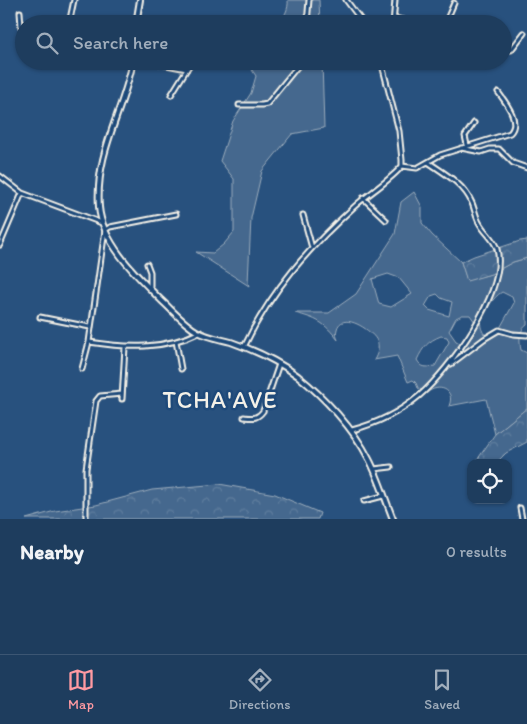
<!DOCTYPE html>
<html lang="en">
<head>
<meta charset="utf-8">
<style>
	:root { --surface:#1e3d5e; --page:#2b4867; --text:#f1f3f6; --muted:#a1aebc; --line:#3c5673; --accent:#ff9aa2 }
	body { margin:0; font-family:Itim,sans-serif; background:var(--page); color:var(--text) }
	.controls { position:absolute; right:15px; bottom:15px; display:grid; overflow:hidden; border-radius:10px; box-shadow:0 1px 4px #0004 }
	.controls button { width:45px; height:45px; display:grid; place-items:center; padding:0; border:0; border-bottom:1px solid var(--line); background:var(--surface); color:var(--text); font:25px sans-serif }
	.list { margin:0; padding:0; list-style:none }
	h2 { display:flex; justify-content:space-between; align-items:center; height:65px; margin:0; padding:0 20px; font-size:21px }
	h2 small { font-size:16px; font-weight:400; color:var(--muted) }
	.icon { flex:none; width:28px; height:28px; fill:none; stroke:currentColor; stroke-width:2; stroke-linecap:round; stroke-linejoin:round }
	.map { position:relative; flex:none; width:527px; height:519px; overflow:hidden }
	.search { position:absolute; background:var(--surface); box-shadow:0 1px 4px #0004; left:15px; right:15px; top:15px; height:55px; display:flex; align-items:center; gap:12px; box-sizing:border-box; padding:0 18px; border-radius:28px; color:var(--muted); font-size:19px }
	.sheet { height:135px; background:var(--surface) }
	nav { display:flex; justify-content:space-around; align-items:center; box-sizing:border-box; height:70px; border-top:1px solid var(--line); background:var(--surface); font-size:14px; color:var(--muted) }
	nav a { display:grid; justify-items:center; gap:2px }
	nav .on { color:var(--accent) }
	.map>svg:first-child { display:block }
</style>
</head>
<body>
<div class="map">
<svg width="527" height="519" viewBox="0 0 527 519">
	<defs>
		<pattern id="forest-crowns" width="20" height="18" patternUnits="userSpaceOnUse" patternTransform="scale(1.25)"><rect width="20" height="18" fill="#45688e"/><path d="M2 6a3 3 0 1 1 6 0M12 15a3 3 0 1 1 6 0" fill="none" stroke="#607e9e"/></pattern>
	</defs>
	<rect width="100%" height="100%" fill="#28517e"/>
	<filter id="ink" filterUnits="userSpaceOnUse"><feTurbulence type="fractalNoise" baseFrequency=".02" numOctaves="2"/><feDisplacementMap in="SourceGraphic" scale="10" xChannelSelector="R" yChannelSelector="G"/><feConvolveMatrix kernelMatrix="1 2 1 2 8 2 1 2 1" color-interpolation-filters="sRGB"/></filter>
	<g filter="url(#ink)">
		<!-- grass -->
		<path fill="#45688e" stroke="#9cacbb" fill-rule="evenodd" d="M 288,0 L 319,0 L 320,24 L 277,24 C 284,18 289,9 288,0 Z
			M 246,61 L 322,61 L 324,128 L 292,134 L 262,171 L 251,218 L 248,283 L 249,286 L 196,252 L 213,253 L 224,244 L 234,232 L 234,179 L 220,161 L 233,121 L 251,93 L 256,76 Z
			M 414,192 L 422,207 L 422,223 L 432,235 L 461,262 L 467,280 L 491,274 L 513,262 L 527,258 L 527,325 C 519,330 519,340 521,350 L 527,353 L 527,408 L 495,434 L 486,399 L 449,406 C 456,389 438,383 427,393 L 418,388 L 416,383 L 413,380 L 408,382 L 397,356 L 374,360 C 377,355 380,347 377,341 C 373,331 342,310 337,329 C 336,333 336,336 338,340 C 324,322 317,319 295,313 L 329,313 L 356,294 L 395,234 L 401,202 ZM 388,274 L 399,278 L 412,294 L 391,307 L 379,304 L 372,279 ZM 502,292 L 512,297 L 514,303 L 496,335 L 484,334 C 482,330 480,327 481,322 C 484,312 493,297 502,292 ZM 437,294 L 441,298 L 452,302 L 449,316 L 429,310 L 425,306 L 431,296 ZM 462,315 L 470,315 L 475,322 L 473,336 L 462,344 L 456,341 L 449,331 L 456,318 ZM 441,336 L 447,337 L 449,342 L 435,366 C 427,367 422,369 417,360 C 423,347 428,341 441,336 Z"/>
		<!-- forest -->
		<path fill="url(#forest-crowns)" stroke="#9cacbb" d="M 527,240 L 527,258 L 513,262 L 491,274 L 467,281 L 461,262 L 474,256 L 520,241 Z
			M 527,408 L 527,442 L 506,453 L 496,463 L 475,463 L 495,434 Z
			M 219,484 L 275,494 L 320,513 L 318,519 L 26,519 L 55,511 L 96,505 L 152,490 Z"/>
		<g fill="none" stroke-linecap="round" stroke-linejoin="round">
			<!-- minor casing -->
			<g stroke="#f4f1e8" stroke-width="7">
				<path id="minor" d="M 346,0 L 364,24
					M 20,12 L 21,27 L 24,30
					M 394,18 L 420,24
					M 69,24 L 74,0
					M 212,24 L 214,21
					M 307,24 L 309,0
					M 393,24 L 395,0
					M 445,24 L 454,3
					M 503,46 L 511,50 L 524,33
					M 146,61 L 187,69
					M 171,95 L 192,61
					M 239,105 L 262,105 L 267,104 L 297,67 L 299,61
					M 467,145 L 465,136 L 474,123
					M 461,148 L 481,152 L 490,149 L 499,149 L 513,163 L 527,168
					M 402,166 L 417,168 L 440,155 L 510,133 C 521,121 506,103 498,92
					M 0,176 L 22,193 L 102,223
					M 363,198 L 386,220
					M 303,215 L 312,248
					M 0,245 L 22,193
					M 147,264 L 150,272 L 150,288
					M 40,317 L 90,327
					M 176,341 L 181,369
					M 89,342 C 127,348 164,350 200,332
					M 244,347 C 271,290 309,248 355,206 C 368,194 392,179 402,166 L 402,160 L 399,131 L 381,61
					M 451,364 L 484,339 L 499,330 L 513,334 L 527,335
					M 82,369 L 89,342 L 105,230 L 110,227 L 176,214
					M 122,399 L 125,347
					M 244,417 C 253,418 257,419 263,411 L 279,364
					M 352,430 C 375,424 400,412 419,396 C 449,370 508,291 497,249 C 494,239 485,233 480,224 C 476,218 475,210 472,203 C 464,184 444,173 428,162
					M 374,469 L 391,467
					M 364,501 L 383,496
					M 520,508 L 522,519
					M 86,519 L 86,469 L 96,401 L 100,396 L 122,394"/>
			</g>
			<!-- tertiary casing -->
			<g stroke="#f4f1e8" stroke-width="8">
				<path id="tertiary" d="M 136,24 L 140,0
					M 133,61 C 123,113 95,152 99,207 C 102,243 137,276 161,300 C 173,311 184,324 198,332 C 208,337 220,339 231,342 C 254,350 278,361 298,376 C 324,397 354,429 369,459 C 379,478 385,499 393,519"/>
			</g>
			<!-- minor -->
			<use href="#minor" stroke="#1f4a7a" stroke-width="3"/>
			<!-- tertiary -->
			<use href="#tertiary" stroke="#1f4a7a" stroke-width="4"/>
		</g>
	</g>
	<g text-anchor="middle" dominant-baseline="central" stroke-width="5" stroke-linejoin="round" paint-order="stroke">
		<!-- quarter labels -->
		<g font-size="24" letter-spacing="1" fill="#f4f1e8" stroke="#1f4a7a">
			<text x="220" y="399">TCHA'AVE</text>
		</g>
	</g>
</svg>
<div class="controls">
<button><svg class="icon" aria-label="locate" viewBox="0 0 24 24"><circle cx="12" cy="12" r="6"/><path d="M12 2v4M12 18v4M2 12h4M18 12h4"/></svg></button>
</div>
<div class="search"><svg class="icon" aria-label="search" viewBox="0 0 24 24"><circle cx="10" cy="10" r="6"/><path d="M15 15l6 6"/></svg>Search here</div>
</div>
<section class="sheet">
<h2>Nearby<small>0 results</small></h2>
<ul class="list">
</ul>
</section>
<nav>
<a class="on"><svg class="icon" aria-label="map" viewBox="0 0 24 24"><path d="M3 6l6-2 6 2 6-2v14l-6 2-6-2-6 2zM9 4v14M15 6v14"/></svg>Map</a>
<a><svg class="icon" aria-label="directions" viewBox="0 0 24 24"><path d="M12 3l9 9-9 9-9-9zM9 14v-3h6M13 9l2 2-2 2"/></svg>Directions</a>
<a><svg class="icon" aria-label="saved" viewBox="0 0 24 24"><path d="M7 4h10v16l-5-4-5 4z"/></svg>Saved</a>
</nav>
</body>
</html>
